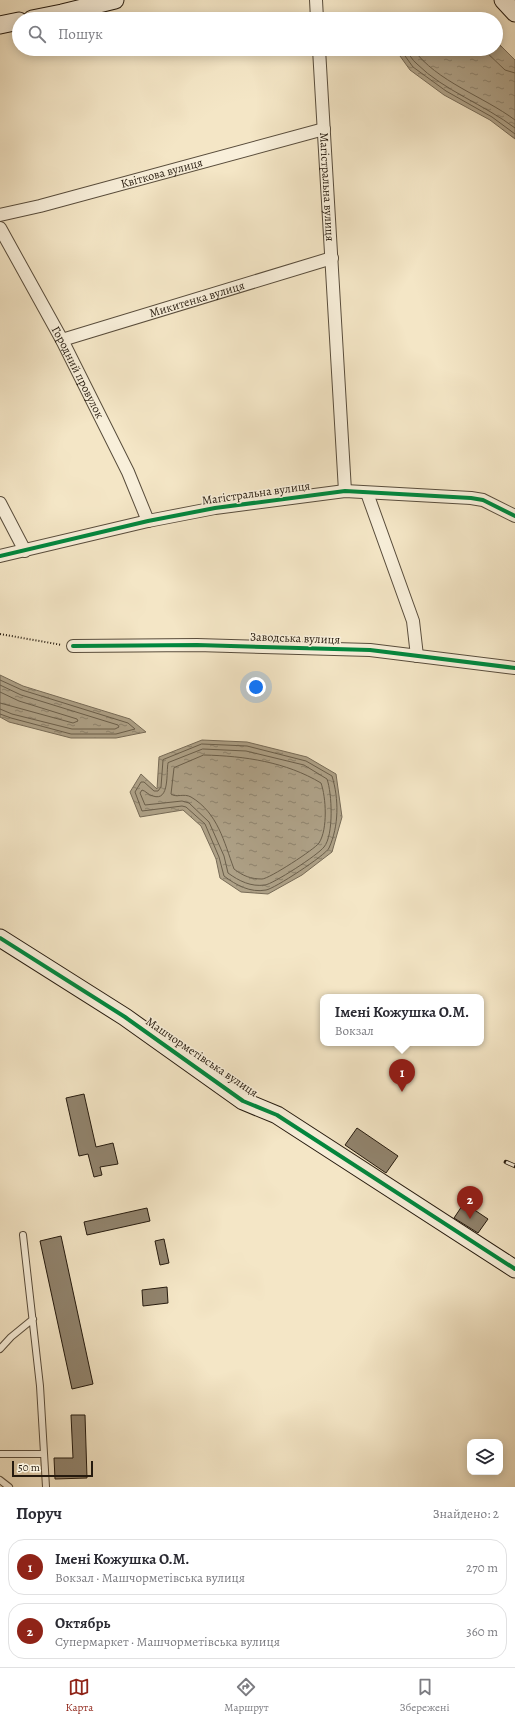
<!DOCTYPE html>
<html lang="uk">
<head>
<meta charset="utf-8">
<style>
	:root { --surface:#fff; --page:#f2f2f3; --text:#2b2b33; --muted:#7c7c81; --line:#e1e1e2; --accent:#8f2418 }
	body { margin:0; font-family:Alegreya,serif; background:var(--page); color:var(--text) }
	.controls { position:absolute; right:12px; bottom:12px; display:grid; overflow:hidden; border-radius:8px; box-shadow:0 2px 10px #0003 }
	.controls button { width:36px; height:36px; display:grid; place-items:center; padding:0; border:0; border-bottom:1px solid var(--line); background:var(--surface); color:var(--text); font:20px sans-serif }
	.scale { position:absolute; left:12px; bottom:10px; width:81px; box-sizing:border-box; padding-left:4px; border:2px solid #251a0e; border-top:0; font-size:11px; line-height:14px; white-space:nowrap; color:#251a0e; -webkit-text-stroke:3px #f8efda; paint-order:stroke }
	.you { position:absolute; left:256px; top:687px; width:14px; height:14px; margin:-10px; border:3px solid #fff; border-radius:50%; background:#1a73e8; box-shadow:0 0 0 6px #1a73e833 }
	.badge { display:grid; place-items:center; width:26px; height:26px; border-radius:50%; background:var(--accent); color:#fff; font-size:13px; font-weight:700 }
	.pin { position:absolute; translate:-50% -33px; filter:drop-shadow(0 1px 2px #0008) }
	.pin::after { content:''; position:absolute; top:21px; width:14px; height:12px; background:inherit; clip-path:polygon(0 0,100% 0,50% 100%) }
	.popup { position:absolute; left:320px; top:994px; width:164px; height:52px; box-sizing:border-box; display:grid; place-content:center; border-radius:8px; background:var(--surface); filter:drop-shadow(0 1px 3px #0005); font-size:13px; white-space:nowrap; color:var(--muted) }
	.popup b { font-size:15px; color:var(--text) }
	.popup::after { content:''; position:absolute; left:50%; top:100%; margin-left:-8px; border:8px solid transparent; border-top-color:var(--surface) }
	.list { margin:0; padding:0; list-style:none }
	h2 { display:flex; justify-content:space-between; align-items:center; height:52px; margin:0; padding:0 16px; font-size:17px }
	h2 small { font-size:13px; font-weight:400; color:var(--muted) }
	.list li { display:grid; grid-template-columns:26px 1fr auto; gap:12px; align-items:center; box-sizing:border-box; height:56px; margin:0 8px 8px; padding:0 8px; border:1px solid var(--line); border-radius:16px }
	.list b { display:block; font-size:15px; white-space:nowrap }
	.list p { margin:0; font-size:13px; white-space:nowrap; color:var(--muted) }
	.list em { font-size:13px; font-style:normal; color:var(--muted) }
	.icon { flex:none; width:22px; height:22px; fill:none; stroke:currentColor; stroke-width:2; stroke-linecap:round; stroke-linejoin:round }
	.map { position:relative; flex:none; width:515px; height:1487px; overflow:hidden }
	.search { position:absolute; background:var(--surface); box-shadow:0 2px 10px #0003; left:12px; right:12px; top:12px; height:44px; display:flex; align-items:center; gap:10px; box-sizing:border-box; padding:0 14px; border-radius:22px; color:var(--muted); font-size:15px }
	.sheet { height:180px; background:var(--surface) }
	nav { display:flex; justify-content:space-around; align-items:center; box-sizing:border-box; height:56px; border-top:1px solid var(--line); background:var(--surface); font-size:11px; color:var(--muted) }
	nav a { display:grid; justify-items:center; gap:2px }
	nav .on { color:var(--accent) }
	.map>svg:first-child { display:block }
</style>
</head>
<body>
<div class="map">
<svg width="515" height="1487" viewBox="0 0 515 1487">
	<defs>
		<pattern id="water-ripples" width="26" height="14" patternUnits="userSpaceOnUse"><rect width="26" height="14" fill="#aea187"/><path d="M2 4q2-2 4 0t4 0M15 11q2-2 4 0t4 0" fill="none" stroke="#8d826d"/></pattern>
	</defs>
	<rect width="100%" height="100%" fill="#f4e6c6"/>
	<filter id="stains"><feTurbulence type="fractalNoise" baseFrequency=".005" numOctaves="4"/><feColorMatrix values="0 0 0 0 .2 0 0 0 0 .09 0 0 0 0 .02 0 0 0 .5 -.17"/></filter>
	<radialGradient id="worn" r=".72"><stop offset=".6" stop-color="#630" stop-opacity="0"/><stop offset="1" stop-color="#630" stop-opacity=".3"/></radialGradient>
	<!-- water -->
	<path fill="url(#water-ripples)" stroke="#776b57" d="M 496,41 L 515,60 L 515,139 L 490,120 L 444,95 L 410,70 L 395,49 L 496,49 Z
		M 0,675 L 23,686 L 130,719 L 146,732 L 116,738 L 71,738 L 9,722 L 0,717 Z
		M 202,740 L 247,742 L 307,757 L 336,774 L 342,817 L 332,852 L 302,875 L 268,894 L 241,892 L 220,878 L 216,859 L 201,826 L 183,810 L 140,817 L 130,792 L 141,774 L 157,789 L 159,757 Z"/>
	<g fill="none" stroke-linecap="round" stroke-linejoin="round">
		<!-- shore -->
		<path stroke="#6a5e4a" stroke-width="1" d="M 400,49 L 413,67 L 446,91 L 492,117 L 515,134
			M 406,49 C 409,54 412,60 417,64 C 443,90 485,105 515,128
			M 413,49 C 437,82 483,96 515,120
			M 483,49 L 505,70 L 515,73
			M 0,680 L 22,690 L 128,723 L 135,729 L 116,734 L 71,734 L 11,718 L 0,714
			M 0,685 L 21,695 L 118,725 L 119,727 L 115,729 L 72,729 L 12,714 L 0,709
			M 0,692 L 19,701 L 77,719 L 78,721 L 73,723 L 0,703
			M 202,744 L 247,746 L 306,761 L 332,776 C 339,799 339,826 329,848 C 326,855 274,889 266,890 C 250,893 236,885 224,876 L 219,857 L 205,824 L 186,807 L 182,806 L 142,811 L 135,792 L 141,782 L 144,782 L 154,791 L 158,791 L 161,787 L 163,760 Z
			M 203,749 L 246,751 L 304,765 L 327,779 C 332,793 334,835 324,847 C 318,855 273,884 265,885 C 251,887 239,881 228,873 L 224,856 L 209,822 L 189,803 L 182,801 L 145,805 L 140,793 L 142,790 C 146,791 148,795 153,796 C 170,802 166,772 168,763 Z
			M 204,755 C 245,756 286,762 321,783 C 326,797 328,829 319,843 C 315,849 269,879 262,879 C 251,879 243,876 234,869 C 224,842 218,813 191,797 C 184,793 176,798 171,794 L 174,768 Z"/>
	</g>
	<!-- building -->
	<path fill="#91846e" stroke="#251a0e" d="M 84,1094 L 96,1147 L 113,1143 L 118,1164 L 100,1167 L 102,1175 L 94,1177 L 88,1154 L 79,1156 L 66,1098 Z
		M 357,1128 L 398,1156 L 386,1173 L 345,1145 Z
		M 464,1203 L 488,1219 L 478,1233 L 454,1218 Z
		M 147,1208 L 150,1221 L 87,1235 L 84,1222 Z
		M 61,1236 L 93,1384 L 72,1389 L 40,1241 Z
		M 164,1239 L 169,1263 L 160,1265 L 155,1241 Z
		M 167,1287 L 168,1303 L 143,1306 L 142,1290 Z
		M 71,1415 L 85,1415 L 87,1478 L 55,1479 L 54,1458 L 73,1458 Z"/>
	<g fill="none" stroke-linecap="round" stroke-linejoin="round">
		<!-- lane casing -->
		<g stroke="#594d3c" stroke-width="8">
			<path id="lane" d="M 23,1235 L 40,1386 L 46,1487
				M 0,1349 L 11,1337 L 33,1319
				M 0,1454 L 44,1454
				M 0,1480 L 9,1487"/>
		</g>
		<!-- street casing -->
		<g stroke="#594d3c" stroke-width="14">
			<g id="street">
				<path d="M 316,0 L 317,19"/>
				<path id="s1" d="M 319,49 L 345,491"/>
				<path id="s2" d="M 0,215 L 40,206 L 324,129"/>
				<path id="s3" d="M 0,228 L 62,340 L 128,472 L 148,521"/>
				<path id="s4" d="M 62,340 L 332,258"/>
				<path d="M 367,493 L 413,621 L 417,656"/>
				<path d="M 0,503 L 25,551"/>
				<path d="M 0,556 L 148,521 L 215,508 L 345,491 L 471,498 L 483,500 L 515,516"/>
				<path d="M 73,646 L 197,645 L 370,650 L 515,668"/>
			</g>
		</g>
		<!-- secondary casing -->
		<g stroke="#251a0e" stroke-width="19">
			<path id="secondary" d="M 503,0 L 515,13
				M 32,19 L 62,13 L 115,0
				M 0,25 L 19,21
				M 0,938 L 125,1017 L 243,1101 L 277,1115 L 515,1269"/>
		</g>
		<!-- path -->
		<path stroke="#251a0e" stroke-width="2" stroke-dasharray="1 2" stroke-linecap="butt" d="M 0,634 L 62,645"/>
		<!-- lane -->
		<use href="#lane" stroke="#f8efda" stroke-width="6"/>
		<!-- street -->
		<use href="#street" stroke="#f8efda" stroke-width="12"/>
		<!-- secondary -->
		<use href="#secondary" stroke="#f8efda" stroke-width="17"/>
		<!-- rail casing -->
		<g stroke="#251a0e" stroke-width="4.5">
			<path id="rail" d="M 506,1162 L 515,1166"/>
		</g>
		<!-- rail -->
		<use href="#rail" stroke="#f8efda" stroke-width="3" stroke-dasharray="9" stroke-linecap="butt"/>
		<!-- cycleway casing -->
		<g stroke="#f8efda" stroke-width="6">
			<path id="cycleway" d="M 0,556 L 148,521 L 215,508 L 345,491 L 471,498 L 483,500 L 515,516
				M 73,646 L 197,645 L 370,650 L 515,668
				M 0,938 L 125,1017 L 243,1101 L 277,1115 L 515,1269"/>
		</g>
		<!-- cycleway -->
		<use href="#cycleway" stroke="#00873e" stroke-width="4"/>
	</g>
	<g text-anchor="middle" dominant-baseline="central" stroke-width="3" stroke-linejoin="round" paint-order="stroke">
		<!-- street labels -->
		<g font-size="12" fill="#251a0e" stroke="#f8efda">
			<text stroke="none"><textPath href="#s2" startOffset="167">Квіткова вулиця</textPath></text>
			<text stroke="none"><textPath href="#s1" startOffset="138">Магістральна вулиця</textPath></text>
			<text stroke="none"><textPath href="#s4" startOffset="141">Микитенка вулиця</textPath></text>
			<text stroke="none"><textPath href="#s3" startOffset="164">Городний провулок</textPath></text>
			<text transform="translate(256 493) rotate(-8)">Магістральна вулиця</text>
			<text transform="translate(295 638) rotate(2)">Заводська вулиця</text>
			<text transform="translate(202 1057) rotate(34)">Машчорметівська вулиця</text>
		</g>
	</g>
	<rect width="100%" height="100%" filter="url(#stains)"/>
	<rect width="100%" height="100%" fill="url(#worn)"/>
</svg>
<div class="controls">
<button><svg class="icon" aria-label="layers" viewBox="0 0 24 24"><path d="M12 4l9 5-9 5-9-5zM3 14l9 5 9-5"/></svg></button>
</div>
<div class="scale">50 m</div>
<div class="you"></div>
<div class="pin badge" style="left:402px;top:1092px">1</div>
<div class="popup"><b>Імені Кожушка О.М.</b>Вокзал</div>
<div class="pin badge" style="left:470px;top:1219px">2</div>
<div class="search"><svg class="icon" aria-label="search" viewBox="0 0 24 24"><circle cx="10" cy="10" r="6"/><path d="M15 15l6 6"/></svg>Пошук</div>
</div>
<section class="sheet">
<h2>Поруч<small>Знайдено: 2</small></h2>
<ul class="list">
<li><span class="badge">1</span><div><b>Імені Кожушка О.М.</b><p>Вокзал · Машчорметівська вулиця</p></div><em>270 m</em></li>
<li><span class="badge">2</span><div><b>Октябрь</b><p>Супермаркет · Машчорметівська вулиця</p></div><em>360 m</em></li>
</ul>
</section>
<nav>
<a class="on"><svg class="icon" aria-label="map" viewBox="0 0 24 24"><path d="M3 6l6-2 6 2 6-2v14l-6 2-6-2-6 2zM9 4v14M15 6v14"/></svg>Карта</a>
<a><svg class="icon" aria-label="directions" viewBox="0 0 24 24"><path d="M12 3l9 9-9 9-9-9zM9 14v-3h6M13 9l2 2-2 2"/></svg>Маршрут</a>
<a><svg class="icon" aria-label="saved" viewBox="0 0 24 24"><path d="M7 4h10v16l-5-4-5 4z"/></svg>Збережені</a>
</nav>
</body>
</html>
